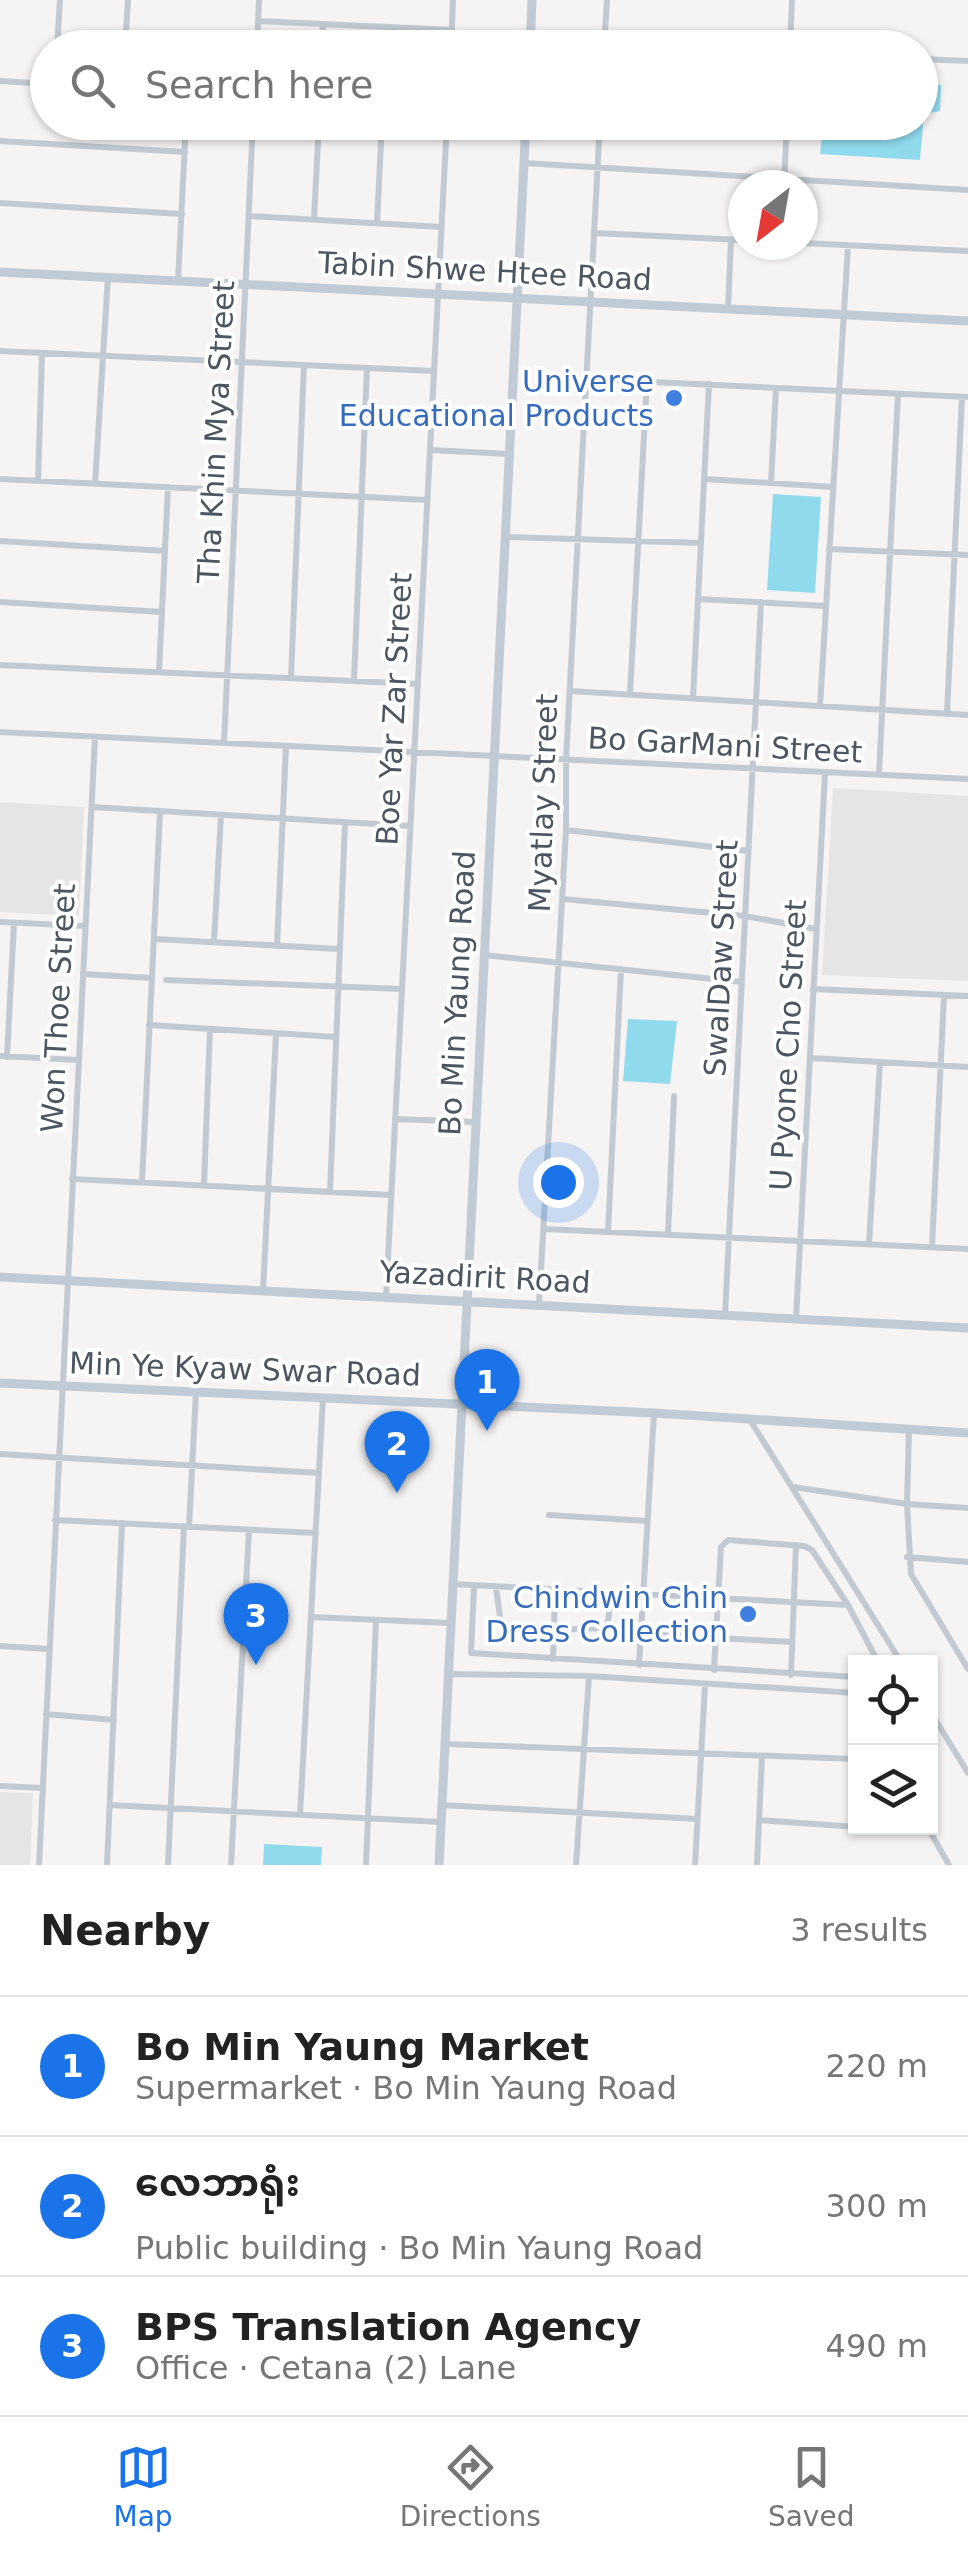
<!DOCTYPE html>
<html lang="en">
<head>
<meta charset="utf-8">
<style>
	:root { --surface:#fff; --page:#f6f6f6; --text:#222; --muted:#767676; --line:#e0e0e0; --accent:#1a73e8 }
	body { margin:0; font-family:"DejaVu Sans","Noto Sans Myanmar",sans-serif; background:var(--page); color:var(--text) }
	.controls { position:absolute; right:30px; bottom:30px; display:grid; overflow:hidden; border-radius:0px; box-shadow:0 2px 8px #0004 }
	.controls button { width:90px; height:90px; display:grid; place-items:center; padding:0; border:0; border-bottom:2px solid var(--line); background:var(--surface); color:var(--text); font:50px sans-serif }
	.compass { position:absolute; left:728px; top:170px; width:90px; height:90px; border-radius:50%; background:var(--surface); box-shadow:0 2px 8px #0004; rotate:211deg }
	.you { position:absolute; left:558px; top:1182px; width:35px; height:35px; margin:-25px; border:8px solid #fff; border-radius:50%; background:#1a73e8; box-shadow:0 0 0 15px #1a73e833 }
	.badge { display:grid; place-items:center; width:65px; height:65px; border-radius:50%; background:var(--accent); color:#fff; font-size:32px; font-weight:700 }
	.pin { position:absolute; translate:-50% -82px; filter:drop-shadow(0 2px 5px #0008) }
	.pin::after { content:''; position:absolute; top:52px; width:35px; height:30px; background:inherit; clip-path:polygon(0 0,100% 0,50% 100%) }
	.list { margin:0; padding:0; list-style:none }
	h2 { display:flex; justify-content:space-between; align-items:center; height:130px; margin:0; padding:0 40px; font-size:42px }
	h2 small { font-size:32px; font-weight:400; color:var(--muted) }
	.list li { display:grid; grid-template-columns:65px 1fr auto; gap:30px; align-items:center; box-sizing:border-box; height:140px; padding:0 40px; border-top:2px solid var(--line) }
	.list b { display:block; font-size:38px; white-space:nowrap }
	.list p { margin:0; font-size:32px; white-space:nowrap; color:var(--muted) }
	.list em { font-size:32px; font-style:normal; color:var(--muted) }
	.icon { flex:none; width:55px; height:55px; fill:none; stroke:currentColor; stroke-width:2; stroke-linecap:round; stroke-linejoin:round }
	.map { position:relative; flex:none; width:968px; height:1865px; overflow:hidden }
	.search { position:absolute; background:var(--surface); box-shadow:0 2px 8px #0004; left:30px; right:30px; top:30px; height:110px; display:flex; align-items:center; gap:25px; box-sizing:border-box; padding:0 35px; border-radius:55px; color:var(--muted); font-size:38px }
	.sheet { height:550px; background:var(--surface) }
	nav { display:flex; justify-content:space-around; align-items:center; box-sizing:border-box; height:140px; border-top:2px solid var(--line); background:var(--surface); font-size:28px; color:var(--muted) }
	nav a { display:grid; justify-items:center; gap:5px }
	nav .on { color:var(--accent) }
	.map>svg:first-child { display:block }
</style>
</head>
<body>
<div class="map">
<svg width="968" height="1865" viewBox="0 0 968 1865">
	<rect width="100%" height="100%" fill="#f5f3f3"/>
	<!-- education -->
	<path fill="#e6e4e5" d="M 833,788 L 968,796 L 968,981 L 822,975 Z
		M 0,802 L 84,807 L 79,916 L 0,912 Z
		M 0,1792 L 33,1793 L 30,1865 L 0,1865 Z"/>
	<!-- water -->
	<path fill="#90daee" d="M 921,84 L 941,85 L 940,111 L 924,114 L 920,160 L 820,154 L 823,123 L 920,122 Z
		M 773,494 L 821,497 L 815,593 L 767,590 Z
		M 628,1019 L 677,1021 L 670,1084 L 623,1081 Z
		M 264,1844 L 322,1847 L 321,1865 L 263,1865 Z"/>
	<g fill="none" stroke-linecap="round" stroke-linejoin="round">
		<!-- street -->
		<path stroke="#c1cad2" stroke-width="6" d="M 258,21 L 452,30
			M 531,37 L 719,48
			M 57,48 L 60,0
			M 125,48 L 128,0
			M 257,48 L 259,0
			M 322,48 L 323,24
			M 385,48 L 386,27
			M 451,48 L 453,0
			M 604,48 L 607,0
			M 790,48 L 792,0
			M 920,59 L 968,61
			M 0,81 L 48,84
			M 0,141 L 185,152
			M 524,163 L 968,190
			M 784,185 L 787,122
			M 0,203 L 182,214
			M 249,216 L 441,227
			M 314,219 L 319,122
			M 377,223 L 382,122
			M 594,233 L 743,240
			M 803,243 L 968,251
			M 178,281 L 186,122
			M 728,309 L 731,240
			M 0,351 L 434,371
			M 589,379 L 968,397
			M 430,450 L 509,454
			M 0,479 L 427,500
			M 705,479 L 833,487
			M 38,481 L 42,353
			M 771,483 L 776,388
			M 95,484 L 108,277
			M 505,537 L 701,543
			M 0,541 L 165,551
			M 829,549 L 968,555
			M 699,599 L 826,606
			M 0,602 L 162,612
			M 0,665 L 418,684
			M 159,672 L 168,487
			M 291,678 L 304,365
			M 354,681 L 367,368
			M 570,691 L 968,715
			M 630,694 L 647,381
			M 693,698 L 709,384
			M 820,706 L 848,246
			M 947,714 L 962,397
			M 0,732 L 968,779
			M 224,743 L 253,122
			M 879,774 L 898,394
			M 92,807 L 410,826
			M 566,830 L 748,851
			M 563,899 L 745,916 L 816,929
			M 0,922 L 85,926
			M 154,939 L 340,949
			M 214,942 L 221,815
			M 277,946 L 286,746
			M 484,955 L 742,982
			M 83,974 L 151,978
			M 166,980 L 402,989
			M 813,989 L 968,996
			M 149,1025 L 336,1037
			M 0,1056 L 78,1060
			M 7,1057 L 14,923
			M 810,1058 L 968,1067
			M 395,1119 L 475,1122
			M 72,1179 L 391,1195
			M 142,1182 L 160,812
			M 204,1185 L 210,1029
			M 330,1192 L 345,823
			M 545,1229 L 968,1249
			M 608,1232 L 621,969
			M 668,1235 L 674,1096
			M 869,1244 L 880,1062
			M 932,1247 L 944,995
			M 263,1291 L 276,1034
			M 386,1297 L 447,122
			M 539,1305 L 566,830 L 566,760 L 600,122
			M 725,1315 L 761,602
			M 796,1319 L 825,774
			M 750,1420 L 901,1662
			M 909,1429 L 907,1504 L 911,1574 L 968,1669
			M 0,1454 L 319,1473
			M 793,1487 L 907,1504 L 968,1508
			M 549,1515 L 647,1521
			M 55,1520 L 316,1533
			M 189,1527 L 196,1392
			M 907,1557 L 968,1562
			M 453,1584 L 848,1605
			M 474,1587 L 471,1653 L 856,1677
			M 496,1588 L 501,1623 L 554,1630 L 604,1628 L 608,1621 L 612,1593
			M 311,1617 L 451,1623
			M 641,1634 L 792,1642
			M 0,1646 L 49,1649
			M 553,1659 L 555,1591
			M 639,1665 L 654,1413
			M 714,1670 L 721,1547 L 728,1540 L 804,1546 L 812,1550 L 848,1605 L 878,1662
			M 448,1674 L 589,1676 L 856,1693
			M 791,1675 L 796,1545
			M 930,1711 L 968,1773
			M 46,1714 L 114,1720
			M 445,1744 L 856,1759
			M 0,1786 L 43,1788
			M 110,1805 L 441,1822
			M 442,1805 L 697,1819
			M 300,1815 L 323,1398
			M 759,1820 L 856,1827
			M 860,1828 L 931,1832
			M 928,1828 L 949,1865
			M 39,1865 L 95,737
			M 107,1865 L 122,1523
			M 168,1865 L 184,1526
			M 231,1865 L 249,1530
			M 366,1865 L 376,1620
			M 576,1865 L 589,1676
			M 695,1865 L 705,1685
			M 757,1865 L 762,1756"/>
		<!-- secondary -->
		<path stroke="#c1cbd6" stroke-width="9" d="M 530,48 L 532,0
			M 0,272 L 968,321
			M 0,1277 L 968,1328
			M 0,1383 L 654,1413 L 968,1433
			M 439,1865 L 526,122"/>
	</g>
	<!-- markers -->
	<g fill="#3f7fe0" stroke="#fff" stroke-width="4">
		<circle cx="674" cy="398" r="10"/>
		<circle cx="748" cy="1614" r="10"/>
	</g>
	<g text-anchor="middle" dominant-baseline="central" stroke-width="8" stroke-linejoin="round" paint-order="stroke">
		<!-- street labels -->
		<g font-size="30" fill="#4a5661" stroke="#fff">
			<text transform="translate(485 271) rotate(3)">Tabin Shwe Htee Road</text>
			<text transform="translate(216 432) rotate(-87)">Tha Khin Mya Street</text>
			<text transform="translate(394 709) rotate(-87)">Boe Yar Zar Street</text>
			<text transform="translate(725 745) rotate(3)">Bo GarMani Street</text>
			<text transform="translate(543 803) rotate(-88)">Myatlay Street</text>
			<text transform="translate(721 958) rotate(-87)">SwalDaw Street</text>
			<text transform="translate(457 993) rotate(-87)">Bo Min Yaung Road</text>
			<text transform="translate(58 1008) rotate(-87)">Won Thoe Street</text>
			<text transform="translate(788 1045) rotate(-87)">U Pyone Cho Street</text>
			<text transform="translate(485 1277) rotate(3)">Yazadirit Road</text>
			<text transform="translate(245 1369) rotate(2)">Min Ye Kyaw Swar Road</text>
		</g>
		<!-- shop labels -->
		<g font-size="30" fill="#366cbe" stroke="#fff" text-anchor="end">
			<text x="654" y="381">Universe<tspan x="654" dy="34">Educational Products</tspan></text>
			<text x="728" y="1597">Chindwin Chin<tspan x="728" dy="34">Dress Collection</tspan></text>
		</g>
	</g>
</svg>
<div class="controls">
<button><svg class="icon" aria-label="locate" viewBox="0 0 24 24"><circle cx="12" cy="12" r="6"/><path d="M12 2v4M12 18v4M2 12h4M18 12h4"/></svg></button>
<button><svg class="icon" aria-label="layers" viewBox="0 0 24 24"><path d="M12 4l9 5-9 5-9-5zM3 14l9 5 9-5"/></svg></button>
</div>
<svg class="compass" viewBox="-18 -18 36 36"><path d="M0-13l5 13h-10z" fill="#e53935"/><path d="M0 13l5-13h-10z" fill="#767676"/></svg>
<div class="you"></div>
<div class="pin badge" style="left:487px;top:1431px">1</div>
<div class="pin badge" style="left:397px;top:1493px">2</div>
<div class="pin badge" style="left:256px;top:1665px">3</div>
<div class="search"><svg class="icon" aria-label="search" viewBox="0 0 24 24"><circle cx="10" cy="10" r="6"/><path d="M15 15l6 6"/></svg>Search here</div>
</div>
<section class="sheet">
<h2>Nearby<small>3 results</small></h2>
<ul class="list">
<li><span class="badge">1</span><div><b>Bo Min Yaung Market</b><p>Supermarket · Bo Min Yaung Road</p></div><em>220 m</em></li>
<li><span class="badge">2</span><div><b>လေဘာရုံး</b><p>Public building · Bo Min Yaung Road</p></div><em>300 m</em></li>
<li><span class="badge">3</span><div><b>BPS Translation Agency</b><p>Office · Cetana (2) Lane</p></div><em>490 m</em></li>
</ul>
</section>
<nav>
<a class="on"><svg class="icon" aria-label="map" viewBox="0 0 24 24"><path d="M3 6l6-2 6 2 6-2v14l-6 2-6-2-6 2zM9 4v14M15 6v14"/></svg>Map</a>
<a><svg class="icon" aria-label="directions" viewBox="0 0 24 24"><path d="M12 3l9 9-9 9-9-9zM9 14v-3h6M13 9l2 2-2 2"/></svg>Directions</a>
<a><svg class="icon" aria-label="saved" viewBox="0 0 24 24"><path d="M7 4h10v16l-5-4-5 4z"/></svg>Saved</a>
</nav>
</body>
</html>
